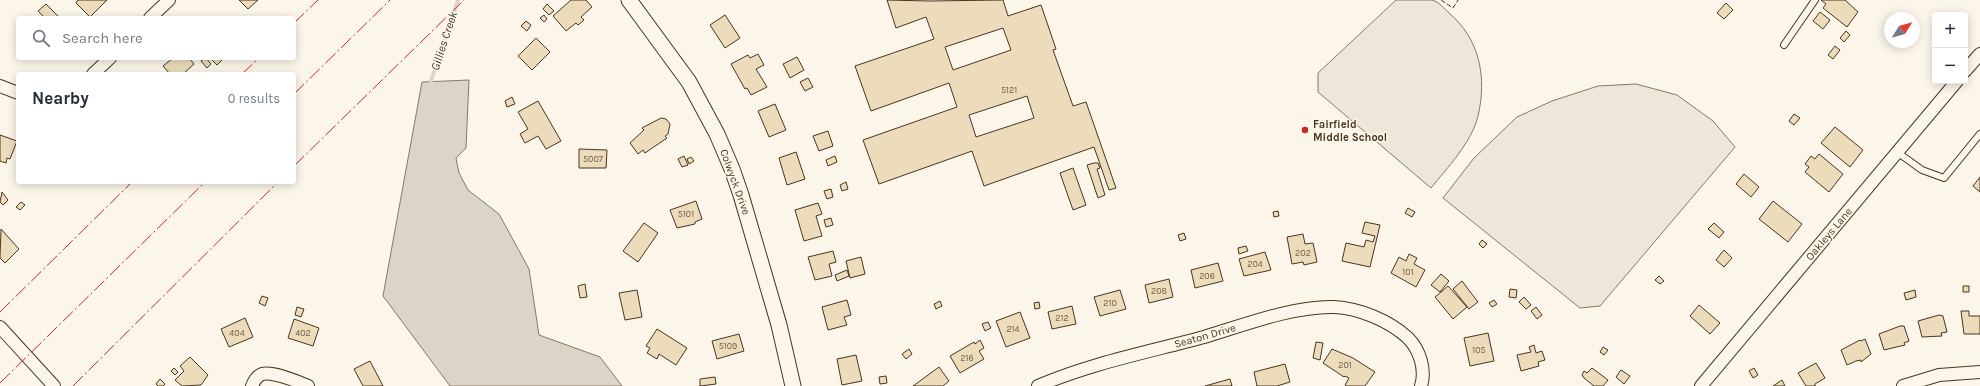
<!DOCTYPE html>
<html lang="en">
<head>
<meta charset="utf-8">
<style>
	:root { --surface:#fff; --page:#f2f2f3; --text:#1f2937; --muted:#747a83; --line:#e0e1e3 }
	body { margin:0; font-family:Karla,sans-serif; background:var(--page); color:var(--text) }
	.controls { position:absolute; right:12px; top:12px; display:grid; overflow:hidden; border-radius:4px; box-shadow:0 2px 10px #0003 }
	.controls button { width:36px; height:36px; display:grid; place-items:center; padding:0; border:0; border-bottom:1px solid var(--line); background:var(--surface); color:var(--text); font:20px sans-serif }
	.compass { position:absolute; left:1884px; top:12px; width:36px; height:36px; border-radius:50%; background:var(--surface); box-shadow:0 2px 10px #0003; rotate:53deg }
	.list { margin:0; padding:0; list-style:none }
	h2 { display:flex; justify-content:space-between; align-items:center; height:52px; margin:0; padding:0 16px; font-size:17px }
	h2 small { font-size:13px; font-weight:400; color:var(--muted) }
	.icon { flex:none; width:22px; height:22px; fill:none; stroke:currentColor; stroke-width:2; stroke-linecap:round; stroke-linejoin:round }
	.map { position:relative; flex:none; width:1980px; height:386px; overflow:hidden }
	.search { position:absolute; background:var(--surface); box-shadow:0 2px 10px #0003; left:16px; top:16px; width:280px; height:44px; display:flex; align-items:center; gap:10px; box-sizing:border-box; padding:0 14px; border-radius:4px; color:var(--muted); font-size:15px }
	.panel { position:absolute; background:var(--surface); box-shadow:0 2px 10px #0003; left:16px; top:72px; width:280px; height:112px; border-radius:4px }
	.map>svg:first-child { display:block }
</style>
</head>
<body>
<div class="map">
<svg width="1980" height="386" viewBox="0 0 1980 386">
	<rect width="100%" height="100%" fill="#fbf6e9"/>
	<!-- green -->
	<path fill="#ede6d9" stroke="#887966" d="M 1396,0 C 1407,0 1422,0 1432,0 C 1438,1 1445,9 1449,13 C 1480,39 1487,78 1478,116 C 1472,142 1447,168 1431,188 L 1318,92 L 1318,73 Z
		M 1636,84 L 1677,95 L 1713,121 L 1735,147 L 1600,306 L 1580,308 L 1443,198 L 1474,158 L 1517,117 L 1552,101 L 1598,86 Z"/>
	<!-- water -->
	<path fill="#dcd4c6" stroke="#887966" d="M 469,80 L 466,148 L 456,158 L 459,173 L 468,190 L 499,214 L 529,269 L 539,335 L 600,357 L 622,386 L 450,386 L 383,296 L 422,82 Z"/>
	<g fill="none" stroke-linecap="round" stroke-linejoin="round">
		<!-- stream -->
		<path stroke="#dcd4c6" stroke-width="4" d="M 431,81 L 458,0"/>
	</g>
	<!-- building -->
	<path fill="#ecdcbc" stroke="#4a3520" fill-rule="evenodd" d="M 78,0 L 107,0 L 90,17 L 76,3 Z
		M 239,0 L 258,0 L 248,9 Z
		M 571,0 L 586,0 L 592,7 L 581,17 L 584,20 L 578,25 L 576,23 L 566,31 L 553,16 Z
		M 887,0 L 929,1 L 1003,0 L 1008,16 L 1041,5 L 1056,49 L 1053,50 L 1073,106 L 1086,102 L 1116,188 L 1109,190 L 1094,147 L 984,186 L 972,151 L 879,184 L 863,140 L 957,107 L 949,83 L 871,111 L 855,66 L 934,39 L 926,17 L 896,28 ZM 1003,28 L 1011,50 L 953,70 L 945,47 ZM 1027,96 L 1034,118 L 976,137 L 969,115 Z
		M 1821,0 L 1845,0 L 1858,12 L 1847,27 L 1823,8 L 1826,4 Z
		M 1726,3 L 1733,10 L 1724,19 L 1717,13 Z
		M 46,4 L 60,18 L 45,18 L 38,11 Z
		M 547,4 L 554,11 L 549,15 L 543,9 Z
		M 1820,12 L 1830,20 L 1823,29 L 1813,21 Z
		M 544,15 L 547,19 L 544,22 L 540,18 Z
		M 725,15 L 740,38 L 725,48 L 710,25 Z
		M 526,21 L 531,25 L 527,31 L 521,26 Z
		M 1846,31 L 1850,35 L 1844,42 L 1840,38 Z
		M 536,38 L 550,52 L 532,70 L 518,56 Z
		M 1835,46 L 1840,50 L 1833,59 L 1828,55 Z
		M 758,54 L 764,65 L 756,69 L 767,87 L 751,95 L 747,88 L 745,89 L 731,64 L 748,55 L 750,58 Z
		M 797,57 L 804,70 L 790,78 L 783,64 Z
		M 173,58 L 189,58 L 194,64 L 183,74 L 170,74 L 163,66 Z
		M 206,58 L 211,64 L 207,68 L 201,61 Z
		M 210,58 L 224,58 L 217,65 Z
		M 808,78 L 813,87 L 805,91 L 800,82 Z
		M 512,97 L 515,104 L 507,107 L 505,101 Z
		M 538,101 L 561,141 L 546,149 L 538,136 L 525,143 L 520,134 L 528,129 L 518,112 Z
		M 775,104 L 786,130 L 769,137 L 758,111 Z
		M 1794,114 L 1800,118 L 1794,125 L 1789,121 Z
		M 661,118 L 666,119 L 670,124 L 668,134 L 665,136 L 667,138 L 645,153 L 643,150 L 638,154 L 630,143 L 644,130 L 642,128 Z
		M 1835,127 L 1863,150 L 1850,167 L 1821,143 Z
		M 828,131 L 833,146 L 819,151 L 813,136 Z
		M 0,135 L 17,141 L 10,159 L 7,158 L 6,163 L 0,161 Z
		M 579,149 L 607,150 L 606,168 L 579,168 Z
		M 796,152 L 805,179 L 787,185 L 779,158 Z
		M 1819,154 L 1843,174 L 1829,192 L 1805,172 L 1809,167 L 1805,164 L 1811,156 L 1815,159 Z
		M 684,156 L 688,165 L 682,167 L 678,159 Z
		M 835,156 L 837,162 L 828,166 L 826,160 Z
		M 691,157 L 694,161 L 689,164 L 687,159 Z
		M 1094,163 L 1098,163 L 1100,168 L 1097,169 L 1105,195 L 1098,198 L 1087,165 Z
		M 1073,168 L 1086,205 L 1073,210 L 1060,173 Z
		M 1744,174 L 1759,187 L 1751,197 L 1736,184 Z
		M 1980,177 L 1980,192 L 1973,186 Z
		M 846,182 L 848,189 L 842,191 L 840,185 Z
		M 831,189 L 833,197 L 827,199 L 824,191 Z
		M 2,192 L 8,200 L 3,205 L 0,202 Z
		M 696,201 L 702,219 L 695,222 L 695,224 L 677,228 L 670,210 Z
		M 1773,201 L 1802,224 L 1788,242 L 1759,219 Z
		M 21,202 L 25,205 L 20,210 L 16,207 Z
		M 818,203 L 822,214 L 816,216 L 822,236 L 804,241 L 795,210 Z
		M 1408,208 L 1415,212 L 1412,217 L 1405,213 Z
		M 1278,211 L 1279,216 L 1274,217 L 1273,212 Z
		M 831,218 L 833,225 L 826,227 L 824,220 Z
		M 1365,222 L 1380,225 L 1370,267 L 1342,261 L 1346,243 L 1364,247 L 1366,240 L 1373,242 L 1375,236 L 1362,233 Z
		M 644,223 L 658,233 L 638,262 L 623,251 Z
		M 1714,223 L 1724,232 L 1719,238 L 1708,229 Z
		M 1,229 L 19,249 L 5,263 L 0,258 Z
		M 1184,233 L 1186,239 L 1180,241 L 1178,235 Z
		M 1303,234 L 1305,244 L 1313,243 L 1317,262 L 1304,265 L 1303,262 L 1292,264 L 1287,237 Z
		M 1482,240 L 1487,244 L 1483,248 L 1479,244 Z
		M 1246,246 L 1248,251 L 1239,254 L 1238,248 Z
		M 1724,250 L 1732,258 L 1724,267 L 1716,260 Z
		M 833,251 L 836,262 L 829,264 L 832,276 L 815,280 L 808,257 Z
		M 1265,252 L 1271,270 L 1244,276 L 1239,259 Z
		M 1409,254 L 1417,258 L 1414,264 L 1425,270 L 1416,287 L 1391,273 L 1399,257 L 1406,261 Z
		M 861,257 L 865,274 L 850,278 L 846,261 Z
		M 1218,263 L 1223,281 L 1195,288 L 1191,270 Z
		M 847,270 L 849,276 L 837,281 L 835,275 Z
		M 1441,274 L 1449,281 L 1440,292 L 1431,285 Z
		M 1659,276 L 1664,281 L 1660,284 L 1655,280 Z
		M 1169,279 L 1173,297 L 1149,303 L 1145,285 Z
		M 1462,281 L 1478,302 L 1469,309 L 1453,289 Z
		M 585,284 L 587,297 L 580,298 L 578,286 Z
		M 1448,286 L 1467,307 L 1453,319 L 1435,297 Z
		M 1963,286 L 1969,286 L 1969,292 L 1963,292 Z
		M 1510,289 L 1517,290 L 1516,298 L 1509,297 Z
		M 637,290 L 642,317 L 625,320 L 619,293 Z
		M 1120,290 L 1126,309 L 1100,316 L 1094,297 Z
		M 1915,290 L 1916,297 L 1906,300 L 1904,293 Z
		M 262,296 L 268,298 L 265,306 L 259,303 Z
		M 1524,297 L 1531,305 L 1526,309 L 1519,302 Z
		M 847,300 L 851,315 L 844,317 L 847,325 L 828,330 L 822,307 Z
		M 1494,300 L 1497,304 L 1492,307 L 1489,303 Z
		M 940,301 L 942,306 L 936,309 L 934,304 Z
		M 1039,302 L 1040,308 L 1035,309 L 1034,303 Z
		M 1699,305 L 1720,323 L 1710,334 L 1690,316 Z
		M 1072,306 L 1076,324 L 1052,329 L 1048,312 Z
		M 297,307 L 304,309 L 301,317 L 295,315 Z
		M 1536,307 L 1542,315 L 1537,319 L 1531,311 Z
		M 1961,311 L 1969,311 L 1969,316 L 1980,316 L 1980,334 L 1964,334 Z
		M 1020,312 L 1030,338 L 1006,347 L 996,321 Z
		M 1939,315 L 1943,316 L 1947,332 L 1941,333 L 1942,336 L 1922,337 L 1918,321 Z
		M 245,318 L 253,337 L 229,347 L 221,329 Z
		M 294,319 L 319,328 L 313,346 L 288,338 Z
		M 988,322 L 991,328 L 985,331 L 982,324 Z
		M 1900,326 L 1904,326 L 1909,341 L 1904,343 L 1905,345 L 1884,350 L 1879,334 Z
		M 657,329 L 687,348 L 676,365 L 659,354 L 657,359 L 647,353 L 650,348 L 646,346 Z
		M 1488,333 L 1494,361 L 1470,366 L 1464,338 Z
		M 739,334 L 744,351 L 717,359 L 712,341 Z
		M 1865,339 L 1871,354 L 1861,362 L 1861,360 L 1856,361 L 1847,365 L 1841,350 L 1860,340 L 1861,341 Z
		M 980,340 L 984,348 L 979,351 L 984,359 L 960,373 L 950,356 L 974,342 L 975,344 Z
		M 1316,342 L 1323,343 L 1320,360 L 1313,358 Z
		M 1534,345 L 1536,353 L 1542,351 L 1545,360 L 1538,362 L 1539,366 L 1521,371 L 1517,355 L 1531,352 L 1529,347 Z
		M 1603,347 L 1608,350 L 1604,355 L 1600,352 Z
		M 909,349 L 912,354 L 906,359 L 902,354 Z
		M 1332,349 L 1353,358 L 1375,372 L 1365,386 L 1347,386 L 1345,385 L 1349,378 L 1345,376 L 1344,377 L 1323,363 Z
		M 856,355 L 862,381 L 842,385 L 837,359 Z
		M 190,357 L 208,375 L 201,385 L 182,386 L 175,380 L 184,371 L 180,366 Z
		M 370,361 L 383,386 L 363,386 L 354,369 Z
		M 1816,363 L 1825,378 L 1815,384 L 1815,386 L 1806,386 L 1798,373 Z
		M 1285,364 L 1290,382 L 1277,386 L 1257,386 L 1254,372 Z
		M 939,367 L 949,381 L 943,386 L 913,386 Z
		M 174,368 L 178,372 L 175,375 L 171,371 Z
		M 1592,368 L 1608,380 L 1603,386 L 1594,386 L 1584,378 L 1582,375 L 1584,371 L 1587,373 Z
		M 1754,368 L 1758,375 L 1753,378 L 1749,371 Z
		M 1621,370 L 1630,376 L 1624,384 L 1616,377 Z
		M 886,376 L 887,383 L 880,384 L 879,377 Z
		M 715,377 L 716,384 L 700,386 L 700,379 Z
		M 160,379 L 165,384 L 163,386 L 158,386 L 156,384 Z
		M 1230,379 L 1232,386 L 1205,386 Z
		M 1782,380 L 1785,386 L 1773,386 Z"/>
	<g fill="none" stroke-linecap="round" stroke-linejoin="round">
		<!-- service casing -->
		<g stroke="#4a3520" stroke-width="8">
			<path id="service" d="M 1784,45 L 1815,0
				M 1897,152 L 1922,170 L 1944,178 L 1980,134"/>
		</g>
		<!-- minor casing -->
		<g stroke="#4a3520" stroke-width="14">
			<path id="minor" d="M 150,18 L 169,0
				M 1965,71 L 1980,54
				M 93,74 L 110,58
				M 0,86 L 18,93
				M 0,327 L 54,386
				M 252,386 C 254,381 257,376 262,374 C 272,371 299,382 308,386
				M 1038,386 C 1091,363 1149,352 1204,337 C 1244,325 1293,306 1334,307 C 1359,308 1390,321 1408,338 C 1420,350 1426,370 1421,386
				M 1701,386 L 1957,81
				M 1903,386 L 1939,375 L 1980,372"/>
		</g>
		<!-- tertiary casing -->
		<g stroke="#4a3520" stroke-width="17">
			<path id="tertiary" d="M 629,0 L 689,82 L 717,134 L 732,169 L 741,195 L 779,325 L 793,386"/>
		</g>
		<!-- service -->
		<use href="#service" stroke="#fbf6e9" stroke-width="6"/>
		<!-- minor -->
		<use href="#minor" stroke="#fbf6e9" stroke-width="12"/>
		<!-- tertiary -->
		<use href="#tertiary" stroke="#fbf6e9" stroke-width="15"/>
		<!-- fence -->
		<path stroke="#4a3520" stroke-width="1" stroke-dasharray="5 2" stroke-linecap="butt" d="M 1441,0 L 1453,8 L 1458,0"/>
		<!-- power -->
		<path stroke="#c62828" stroke-width="1" stroke-dasharray="14 3 2 3" stroke-linecap="butt" d="M 294,23 L 318,0
			M 242,74 L 259,58
			M 294,94 L 390,0
			M 294,166 L 464,0
			M 0,312 L 132,182
			M 0,383 L 205,182
			M 73,386 L 278,182"/>
	</g>
	<!-- markers -->
	<circle fill="#c62828" stroke="#fbf6e9" stroke-width="1.5" cx="1305" cy="130" r="4"/>
	<g text-anchor="middle" dominant-baseline="central" stroke-width="3" stroke-linejoin="round" paint-order="stroke">
		<!-- number labels -->
		<g font-size="9" fill="#725f47">
			<text x="1009" y="90">5121</text>
			<text x="593" y="159">5007</text>
			<text x="686" y="214">5101</text>
			<text x="1303" y="253">202</text>
			<text x="1255" y="264">204</text>
			<text x="1408" y="272">101</text>
			<text x="1207" y="276">206</text>
			<text x="1159" y="291">208</text>
			<text x="1110" y="303">210</text>
			<text x="1062" y="318">212</text>
			<text x="1013" y="329">214</text>
			<text x="237" y="333">404</text>
			<text x="303" y="333">402</text>
			<text x="728" y="346">5109</text>
			<text x="1479" y="350">105</text>
			<text x="967" y="358">216</text>
			<text x="1345" y="365">201</text>
		</g>
		<!-- poi labels -->
		<g font-size="11" font-weight="bold" fill="#4a3520" stroke="#fbf6e9" text-anchor="start">
			<text x="1313" y="124">Fairfield<tspan x="1313" dy="13">Middle School</tspan></text>
		</g>
		<!-- street labels -->
		<g font-size="11" fill="#4a3520" stroke="#fbf6e9">
			<text transform="translate(735 182) rotate(70)">Colwyck Drive</text>
			<text transform="translate(1829 234) rotate(-50)">Oakleys Lane</text>
			<text transform="translate(1205 336) rotate(-16)">Seaton Drive</text>
		</g>
		<!-- water labels -->
		<g font-size="12" font-style="italic" fill="#4a3520" stroke="#fbf6e9">
			<text transform="translate(444 41) rotate(-72)">Gillies Creek</text>
		</g>
	</g>
</svg>
<div class="controls">
<button>+</button>
<button>−</button>
</div>
<svg class="compass" viewBox="-18 -18 36 36"><path d="M0-13l5 13h-10z" fill="#e53935"/><path d="M0 13l5-13h-10z" fill="#747a83"/></svg>
<div class="search"><svg class="icon" aria-label="search" viewBox="0 0 24 24"><circle cx="10" cy="10" r="6"/><path d="M15 15l6 6"/></svg>Search here</div>
<section class="panel">
<h2>Nearby<small>0 results</small></h2>
<ul class="list">
</ul>
</section>
</div>
</body>
</html>
